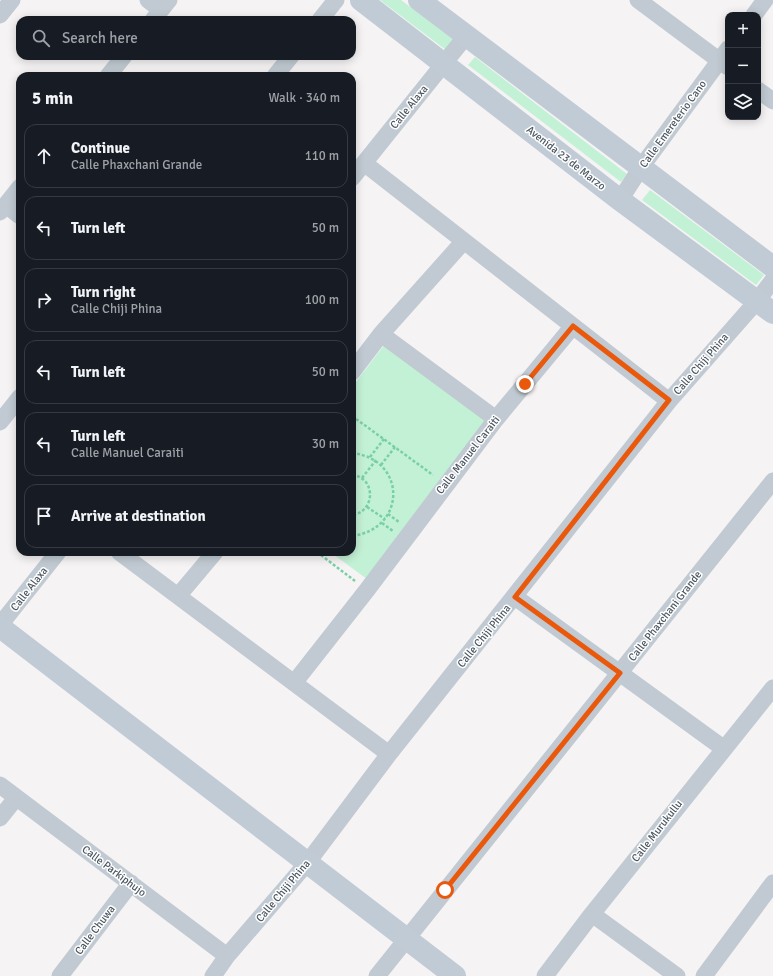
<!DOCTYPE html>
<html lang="en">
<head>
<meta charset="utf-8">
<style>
	:root { --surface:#171b24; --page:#20242c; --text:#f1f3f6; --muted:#9ea1a6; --line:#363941 }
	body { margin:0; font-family:Signika,sans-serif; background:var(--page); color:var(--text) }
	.controls { position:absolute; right:12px; top:12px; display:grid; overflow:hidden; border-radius:8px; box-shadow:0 2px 10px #0003 }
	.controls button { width:36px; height:36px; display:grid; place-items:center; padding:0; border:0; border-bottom:1px solid var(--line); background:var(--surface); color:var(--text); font:20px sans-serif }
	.stop { position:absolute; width:12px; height:12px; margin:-9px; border:3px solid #ea580c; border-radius:50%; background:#fff }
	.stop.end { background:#ea580c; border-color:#fff; box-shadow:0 1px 4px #0008 }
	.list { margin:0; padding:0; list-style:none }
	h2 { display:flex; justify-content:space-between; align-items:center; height:52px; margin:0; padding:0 16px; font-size:17px }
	h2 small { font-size:13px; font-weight:400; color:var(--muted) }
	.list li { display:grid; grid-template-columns:26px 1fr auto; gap:12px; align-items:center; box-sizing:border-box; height:64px; margin:0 8px 8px; padding:0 8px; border:1px solid var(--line); border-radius:12px }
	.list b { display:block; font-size:15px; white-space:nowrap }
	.list p { margin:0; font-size:13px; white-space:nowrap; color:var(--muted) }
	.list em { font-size:13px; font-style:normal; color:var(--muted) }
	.icon { flex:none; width:22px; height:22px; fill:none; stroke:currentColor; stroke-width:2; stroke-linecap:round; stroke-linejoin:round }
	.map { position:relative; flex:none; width:773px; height:976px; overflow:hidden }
	.search { position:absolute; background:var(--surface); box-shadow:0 2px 10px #0003; left:16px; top:16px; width:340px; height:44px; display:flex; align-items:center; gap:10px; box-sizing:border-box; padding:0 14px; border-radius:12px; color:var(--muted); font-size:15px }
	.panel { position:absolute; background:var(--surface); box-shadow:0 2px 10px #0003; left:16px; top:72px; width:340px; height:484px; border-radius:12px }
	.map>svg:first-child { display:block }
</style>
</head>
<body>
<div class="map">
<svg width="773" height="976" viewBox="0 0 773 976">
	<rect width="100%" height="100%" fill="#f5f3f3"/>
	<!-- green -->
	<path fill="#c3f1d5" d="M 380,0 L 401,0 L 454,40 L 446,50 Z
		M 475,57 L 627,174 L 621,182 L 468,65 Z
		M 650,190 L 764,275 L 756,285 L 642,200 Z
		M 385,344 L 487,421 L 367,579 L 330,552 L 352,552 L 352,387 Z"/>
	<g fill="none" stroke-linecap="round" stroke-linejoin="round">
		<!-- path -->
		<path stroke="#7ad0a6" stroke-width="2.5" stroke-dasharray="3 2" stroke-linecap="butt" d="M 352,416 L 433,475
			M 352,453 C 407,459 407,529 352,536
			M 370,457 L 384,439
			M 381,465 L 395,447
			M 352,475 C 376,477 376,512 352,515
			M 362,478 L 376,460
			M 367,507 L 385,519
			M 388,514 L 399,522
			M 382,523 L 393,531
			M 317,552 L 355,581"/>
		<!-- street -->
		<path stroke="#c1cad2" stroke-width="17" d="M 148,0 L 161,10
			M 638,0 L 728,67
			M 0,15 L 12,0
			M 754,15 L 765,0
			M 153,20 L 169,0
			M 320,20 L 336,0
			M 108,76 L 124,56
			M 275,76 L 291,56
			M 758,90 L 773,101
			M 364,163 L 669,401
			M 352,178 L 466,36
			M 620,200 L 642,166 L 728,49
			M 6,205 L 20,216
			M 0,212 L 20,187
			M 381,334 L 496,419
			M 352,372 L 381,334 L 464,241
			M 0,422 L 20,397
			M 119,552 L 389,754
			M 178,596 L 215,552
			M 515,597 L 723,748
			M 0,625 L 58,552
			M 294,683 L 367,590 L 496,419 L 573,326
			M 0,785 L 227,956
			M 0,818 L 16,798
			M 592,914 L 677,976
			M 60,976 L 131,883
			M 213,976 L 227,956 L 308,862 L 389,754 L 669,401 L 757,301 L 773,280
			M 377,976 L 773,481
			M 545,976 L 592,914 L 773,688
			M 704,976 L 773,883"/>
		<!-- secondary -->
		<path stroke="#c1cbd6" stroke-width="22" d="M 361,0 L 620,200 L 773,313
			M 419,0 L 773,267
			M 0,627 L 455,976"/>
	</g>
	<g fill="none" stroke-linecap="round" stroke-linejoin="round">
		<!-- route -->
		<path stroke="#ea580c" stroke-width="5" d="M 445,890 L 620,673 L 515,597 L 669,400 L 573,326 L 525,384"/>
	</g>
	<g text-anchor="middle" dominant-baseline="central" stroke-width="3" stroke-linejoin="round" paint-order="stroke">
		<!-- street labels -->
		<g font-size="11" fill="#4a5661" stroke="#fff">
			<text transform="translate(409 107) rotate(-51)">Calle Alaxa</text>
			<text transform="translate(673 124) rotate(-54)">Calle Emereterio Cano</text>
			<text transform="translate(566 158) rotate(38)">Avenida 23 de Marzo</text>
			<text transform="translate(701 364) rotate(-49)">Calle Chiji Phina</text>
			<text transform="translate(468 455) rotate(-52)">Calle Manuel Caraiti</text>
			<text transform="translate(29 589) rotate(-52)">Calle Alaxa</text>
			<text transform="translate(665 616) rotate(-52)">Calle Phaxchani Grande</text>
			<text transform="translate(484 636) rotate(-51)">Calle Chiji Phina</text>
			<text transform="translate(657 831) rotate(-52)">Calle Murukullu</text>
			<text transform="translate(114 871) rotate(37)">Calle Parkiphujo</text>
			<text transform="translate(283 891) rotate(-50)">Calle Chiji Phina</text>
			<text transform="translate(95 930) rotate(-53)">Calle Chuwa</text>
		</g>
	</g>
</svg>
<div class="controls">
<button>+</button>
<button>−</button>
<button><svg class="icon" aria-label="layers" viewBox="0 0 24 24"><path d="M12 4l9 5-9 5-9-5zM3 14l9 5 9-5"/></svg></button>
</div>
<div class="stop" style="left:445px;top:890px"></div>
<div class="stop end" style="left:525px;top:384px"></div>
<div class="search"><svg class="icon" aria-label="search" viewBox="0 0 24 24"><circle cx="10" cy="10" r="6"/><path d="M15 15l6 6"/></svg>Search here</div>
<section class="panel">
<h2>5 min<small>Walk · 340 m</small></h2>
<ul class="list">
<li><svg class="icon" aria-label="ahead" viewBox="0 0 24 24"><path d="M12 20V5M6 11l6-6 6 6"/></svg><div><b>Continue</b><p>Calle Phaxchani Grande</p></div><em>110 m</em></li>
<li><svg class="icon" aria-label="left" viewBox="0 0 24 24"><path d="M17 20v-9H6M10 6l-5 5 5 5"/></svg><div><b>Turn left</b></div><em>50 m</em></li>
<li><svg class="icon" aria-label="right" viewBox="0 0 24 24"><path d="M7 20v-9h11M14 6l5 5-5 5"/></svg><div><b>Turn right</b><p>Calle Chiji Phina</p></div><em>100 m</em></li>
<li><svg class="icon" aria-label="left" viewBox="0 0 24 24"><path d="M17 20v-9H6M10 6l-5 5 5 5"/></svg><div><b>Turn left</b></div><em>50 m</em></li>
<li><svg class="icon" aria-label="left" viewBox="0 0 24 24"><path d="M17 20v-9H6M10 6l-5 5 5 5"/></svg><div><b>Turn left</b><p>Calle Manuel Caraiti</p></div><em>30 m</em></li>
<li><svg class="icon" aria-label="arrive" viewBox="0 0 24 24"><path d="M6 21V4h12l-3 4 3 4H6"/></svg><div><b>Arrive at destination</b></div></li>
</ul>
</section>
</div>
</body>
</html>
